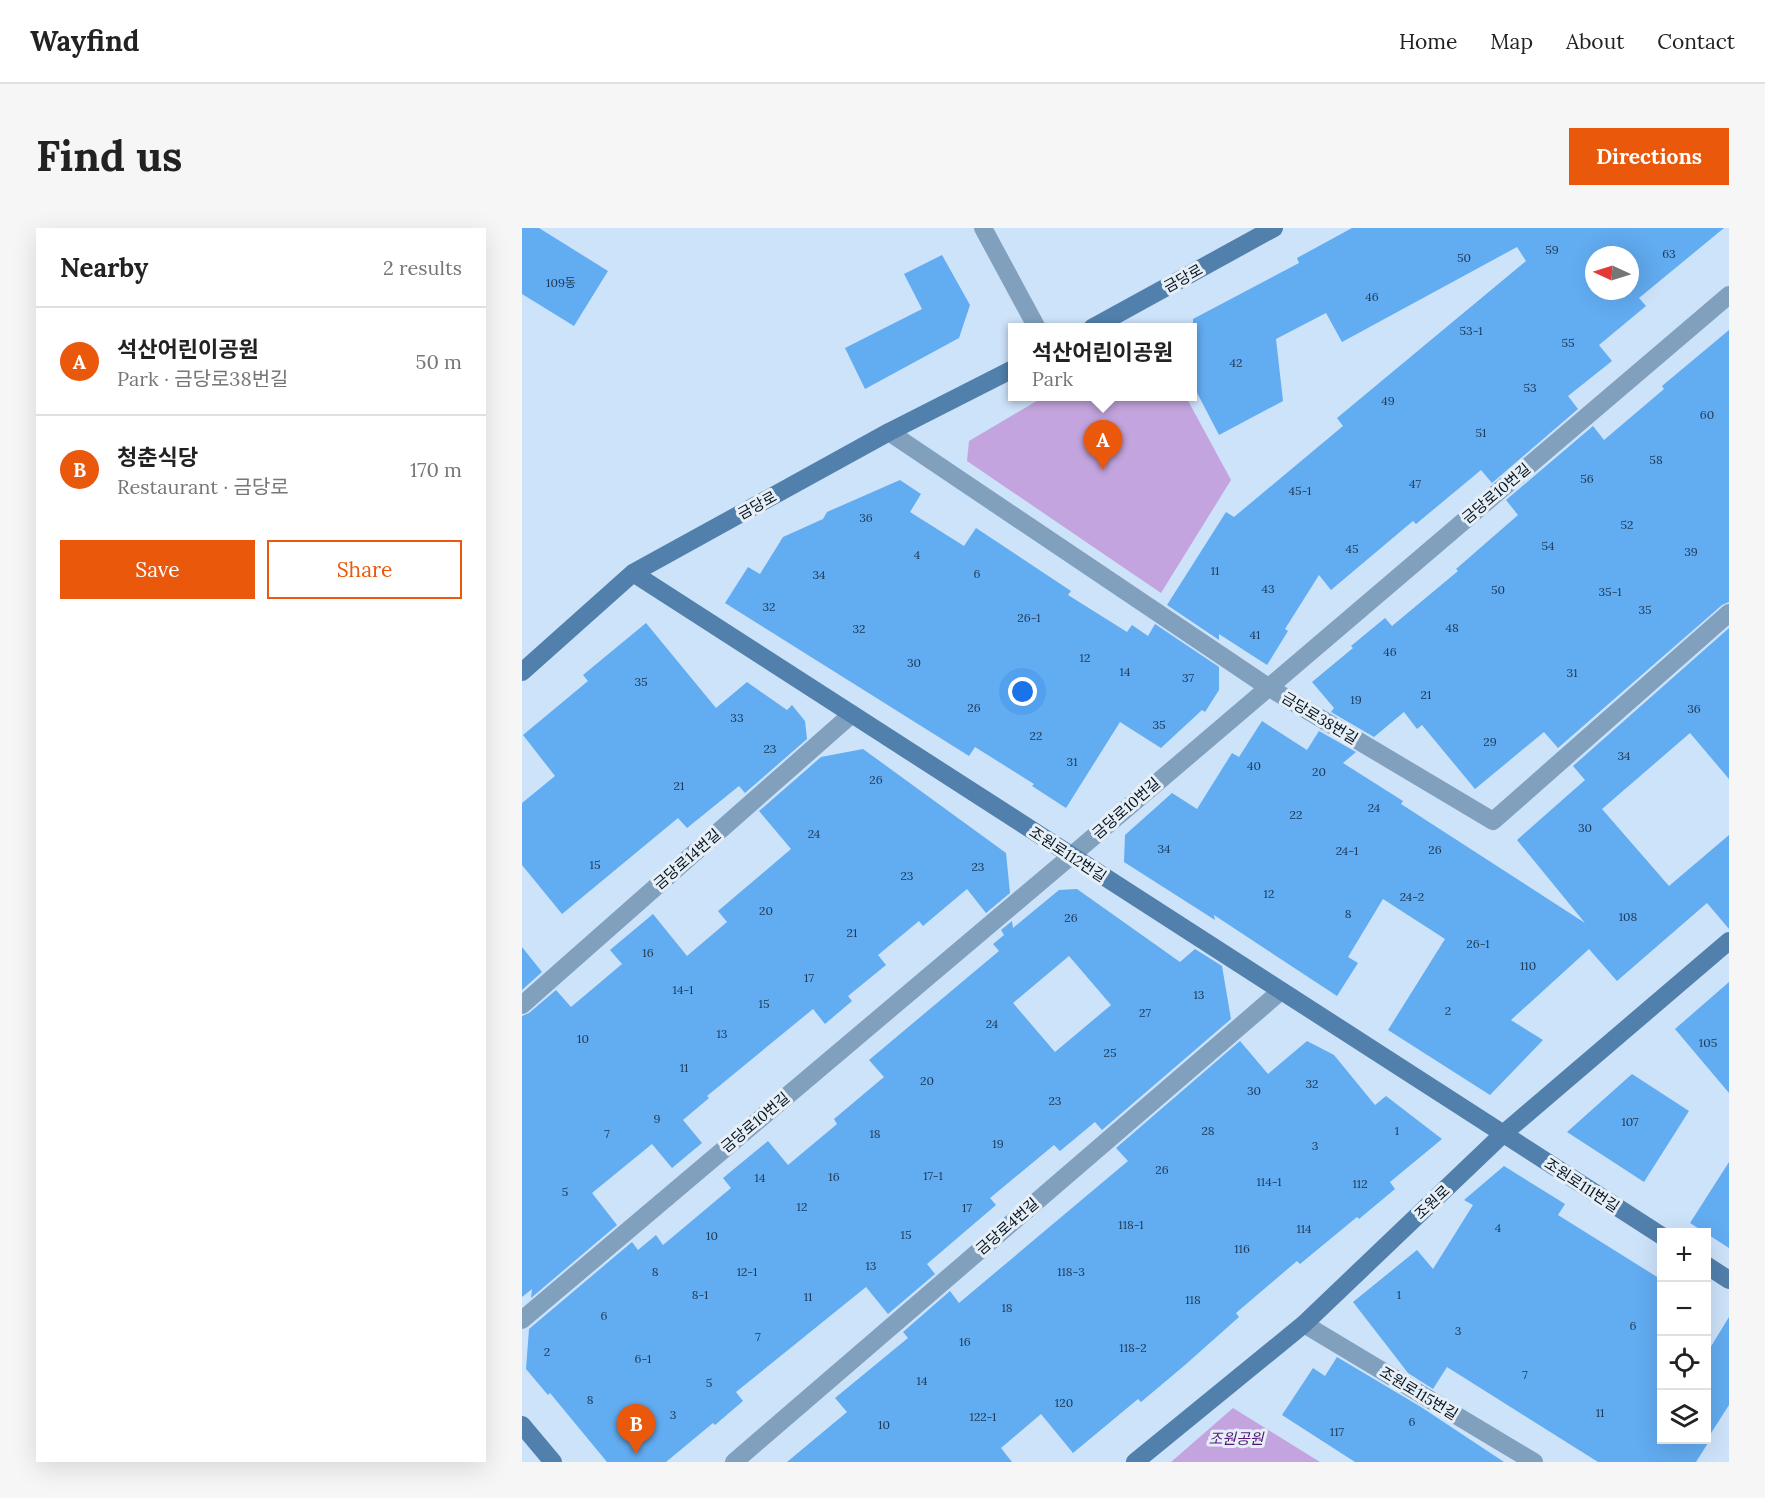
<!DOCTYPE html>
<html lang="en">
<head>
<meta charset="utf-8">
<style>
	:root { --surface:#fff; --page:#f6f6f6; --text:#222; --muted:#767676; --line:#e0e0e0; --accent:#ea580c }
	body { margin:0; font-family:Lora,"Noto Sans KR",serif; background:var(--page); color:var(--text) }
	.controls { position:absolute; right:18px; bottom:18px; display:grid; overflow:hidden; border-radius:0px; box-shadow:0 6px 24px #0002 }
	.controls button { width:54px; height:54px; display:grid; place-items:center; padding:0; border:0; border-bottom:2px solid var(--line); background:var(--surface); color:var(--text); font:30px sans-serif }
	.compass { position:absolute; left:1063px; top:18px; width:54px; height:54px; border-radius:50%; background:var(--surface); box-shadow:0 6px 24px #0002; rotate:274deg }
	.you { position:absolute; left:501px; top:464px; width:21px; height:21px; margin:-15px; border:4px solid #fff; border-radius:50%; background:#1a73e8; box-shadow:0 0 0 9px #1a73e833 }
	.badge { display:grid; place-items:center; width:39px; height:39px; border-radius:50%; background:var(--accent); color:#fff; font-size:20px; font-weight:700 }
	.pin { position:absolute; translate:-50% -50px; filter:drop-shadow(0 2px 3px #0008) }
	.pin::after { content:''; position:absolute; top:32px; width:21px; height:18px; background:inherit; clip-path:polygon(0 0,100% 0,50% 100%) }
	.popup { position:absolute; left:486px; top:95px; width:189px; height:78px; box-sizing:border-box; display:grid; place-content:center; border-radius:0px; background:var(--surface); filter:drop-shadow(0 2px 4px #0005); font-size:20px; white-space:nowrap; color:var(--muted) }
	.popup b { font-size:22px; color:var(--text) }
	.popup::after { content:''; position:absolute; left:50%; top:100%; margin-left:-12px; border:12px solid transparent; border-top-color:var(--surface) }
	.list { margin:0; padding:0; list-style:none }
	h2 { display:flex; justify-content:space-between; align-items:center; height:78px; margin:0; padding:0 24px; font-size:26px }
	h2 small { font-size:20px; font-weight:400; color:var(--muted) }
	.list li { display:grid; grid-template-columns:39px 1fr auto; gap:18px; align-items:center; box-sizing:border-box; height:108px; padding:0 24px; border-top:2px solid var(--line) }
	.list b { display:block; font-size:22px; white-space:nowrap }
	.list p { margin:0; font-size:20px; white-space:nowrap; color:var(--muted) }
	.list em { font-size:20px; font-style:normal; color:var(--muted) }
	.actions { display:flex; gap:12px; padding:18px 24px }
	.actions a { flex:1; padding:14px 0; border:2px solid var(--accent); border-radius:0px; text-align:center; font-size:21px; color:var(--accent) }
	.actions .main { background:var(--accent); color:#fff }
	.icon { flex:none; width:33px; height:33px; fill:none; stroke:currentColor; stroke-width:2; stroke-linecap:round; stroke-linejoin:round }
	.map { position:relative; flex:none; width:1207px; height:1234px; overflow:hidden; border-radius:0px }
	header { display:flex; align-items:center; gap:36px; box-sizing:border-box; height:84px; padding:0 30px; background:var(--surface); border-bottom:2px solid var(--line) }
	header strong { font-size:28px }
	nav { display:flex; gap:33px; margin-inline-start:auto; font-size:21px }
	.intro { display:flex; align-items:center; justify-content:space-between; box-sizing:border-box; height:144px; padding:0 36px }
	h1 { margin:0; font-size:42px }
	.button { padding:15px 27px; border-radius:0px; background:var(--accent); color:#fff; font-size:21px; font-weight:700 }
	main { display:flex; gap:36px; padding:0 36px }
	aside { flex:1; background:var(--surface); border-radius:0px; box-shadow:0 6px 24px #0002 }
	.map>svg:first-child { display:block }
</style>
</head>
<body>
<header>
<strong>Wayfind</strong>
<nav><a>Home</a><a>Map</a><a>About</a><a>Contact</a></nav>
</header>
<div class="intro"><h1>Find us</h1><a class="button">Directions</a></div>
<main>
<aside>
<h2>Nearby<small>2 results</small></h2>
<ul class="list">
<li><span class="badge">A</span><div><b>석산어린이공원</b><p>Park · 금당로38번길</p></div><em>50 m</em></li>
<li><span class="badge">B</span><div><b>청춘식당</b><p>Restaurant · 금당로</p></div><em>170 m</em></li>
</ul>
<div class="actions"><a class="main">Save</a><a>Share</a></div>
</aside>
<div class="map">
<svg width="1207" height="1234" viewBox="0 0 1207 1234">
	<rect width="100%" height="100%" fill="#cde3fa"/>
	<!-- green -->
	<path fill="#c3a4de" d="M 523,168 L 664,169 L 709,252 L 639,365 L 445,233 L 447,213 Z
		M 711,1180 L 798,1234 L 649,1234 Z"/>
	<!-- building -->
	<path fill="#62acf1" fill-rule="evenodd" d="M 0,0 L 17,0 L 86,43 L 52,98 L 0,66 Z
		M 830,0 L 1202,0 L 1117,70 L 1124,78 L 1077,117 L 1090,133 L 1046,168 L 1056,181 L 970,255 L 959,242 L 894,296 L 891,293 L 809,362 L 797,347 L 763,401 L 766,403 L 745,437 L 697,406 L 697,412 L 645,377 L 704,284 L 712,289 L 821,198 L 815,190 L 1004,33 L 995,19 L 820,114 L 804,85 L 754,111 L 761,173 L 697,207 L 671,157 L 671,91 L 777,35 L 775,30 ZM 1072,27 L 1108,27 L 1108,63 L 1072,63 Z
		M 420,27 L 448,77 L 437,110 L 343,161 L 323,120 L 400,81 L 382,46 Z
		M 1207,102 L 1207,374 L 1200,377 L 1036,520 L 1022,504 L 953,561 L 900,497 L 895,501 L 882,484 L 852,509 L 809,484 L 812,480 L 790,454 L 831,420 L 829,418 L 863,390 L 870,398 L 936,343 L 934,341 L 996,287 L 984,272 L 1071,198 L 1082,212 L 1142,161 L 1140,158 Z
		M 378,252 L 399,266 L 388,284 L 442,318 L 454,300 L 549,363 L 546,367 L 605,404 L 610,397 L 626,408 L 633,396 L 697,439 L 697,462 L 683,484 L 680,482 L 639,520 L 598,494 L 544,580 L 510,558 L 512,556 L 453,519 L 447,528 L 203,375 L 226,339 L 238,346 L 261,309 L 301,291 L 305,284 Z
		M 124,395 L 194,480 L 225,454 L 265,482 L 270,477 L 283,493 L 285,511 L 223,565 L 217,558 L 165,600 L 156,590 L 40,686 L 0,637 L 0,575 L 33,548 L 1,507 L 66,453 L 61,447 Z
		M 1207,400 L 1207,551 L 1168,505 L 1080,581 L 1147,658 L 1207,607 L 1207,701 L 1185,675 L 1095,753 L 1067,721 L 989,792 L 1021,812 L 968,867 L 866,802 L 923,711 L 861,671 L 826,729 L 836,735 L 815,768 L 692,687 L 693,692 L 602,634 L 603,607 L 650,565 L 675,581 L 710,525 L 717,529 L 740,493 L 785,522 L 797,503 L 834,524 L 821,535 L 881,573 L 879,576 L 1063,695 L 995,612 L 1063,552 L 1051,538 Z
		M 341,521 L 484,625 L 488,665 L 464,685 L 445,661 L 401,698 L 397,693 L 356,727 L 364,737 L 326,768 L 330,773 L 303,796 L 291,781 L 185,868 L 187,870 L 161,892 L 180,915 L 150,940 L 130,916 L 70,965 L 95,997 L 9,1070 L 10,1061 L 0,1069 L 0,788 L 7,785 L 34,762 L 49,779 L 100,736 L 88,722 L 131,686 L 165,728 L 205,694 L 196,683 L 269,621 L 237,583 L 299,529 Z
		M 555,661 L 658,734 L 673,721 L 700,738 L 709,791 L 580,902 L 573,894 L 538,923 L 532,917 L 468,970 L 474,977 L 405,1036 L 413,1046 L 366,1086 L 344,1059 L 214,1164 L 221,1173 L 193,1197 L 191,1195 L 144,1234 L 85,1234 L 28,1165 L 26,1167 L 4,1141 L 7,1101 L 110,1014 L 116,1022 L 134,1007 L 141,1017 L 209,960 L 201,950 L 246,913 L 266,937 L 315,896 L 312,891 L 362,849 L 347,832 L 477,723 L 471,716 L 482,707 L 479,702 L 490,693 L 491,700 L 537,662 ZM 547,728 L 589,777 L 533,824 L 491,775 Z
		M 0,719 L 20,744 L 0,762 Z
		M 1207,754 L 1207,865 L 1153,801 Z
		M 718,813 L 746,846 L 785,813 L 812,827 L 853,877 L 864,868 L 920,911 L 868,954 L 873,961 L 837,991 L 835,989 L 778,1036 L 775,1033 L 714,1085 L 717,1089 L 663,1137 L 619,1174 L 616,1171 L 551,1225 L 519,1186 L 479,1220 L 490,1234 L 265,1234 L 325,1184 L 313,1170 L 386,1110 L 381,1104 L 428,1063 L 437,1075 L 606,933 L 594,920 Z
		M 1110,846 L 1167,883 L 1122,954 L 1045,904 Z
		M 1207,934 L 1207,1020 L 1168,995 Z
		M 982,938 L 1043,976 L 1036,987 L 1140,1052 L 1140,1212 L 1185,1212 L 1185,1125 L 1207,1089 L 1207,1177 L 1184,1213 L 1186,1215 L 1174,1234 L 1076,1234 L 925,1139 L 911,1161 L 886,1145 L 831,1074 L 895,1022 L 911,1041 L 951,977 L 942,972 Z
		M 815,1129 L 899,1179 L 982,1234 L 833,1234 L 760,1187 L 791,1140 L 803,1148 Z"/>
	<g fill="none" stroke-linecap="round" stroke-linejoin="round">
		<!-- street -->
		<path stroke="#81a0be" stroke-width="18" d="M 461,0 L 515,100
			M 367,204 L 746,459 L 971,593 L 1207,385
			M 0,777 L 330,486
			M 0,1092 L 549,628 L 1207,67
			M 782,1096 L 1012,1234
			M 212,1234 L 759,763"/>
		<!-- secondary -->
		<path stroke="#5180ac" stroke-width="18" d="M 570,100 L 752,0
			M 111,345 L 1140,1008
			M 0,444 L 111,345 L 367,204 L 491,141
			M 1184,1037 L 1207,1052
			M 0,1197 L 31,1234
			M 613,1234 L 782,1096 L 981,906 L 1207,713"/>
	</g>
	<g text-anchor="middle" dominant-baseline="central" stroke-width="6" stroke-linejoin="round" paint-order="stroke">
		<!-- number labels -->
		<g font-size="12" fill="#1c3854">
			<text x="1030" y="21">59</text>
			<text x="1147" y="25">63</text>
			<text x="942" y="29">50</text>
			<text x="39" y="54">109동</text>
			<text x="850" y="68">46</text>
			<text x="949" y="102">53-1</text>
			<text x="1046" y="114">55</text>
			<text x="714" y="134">42</text>
			<text x="1008" y="159">53</text>
			<text x="866" y="172">49</text>
			<text x="1185" y="186">60</text>
			<text x="959" y="204">51</text>
			<text x="1134" y="231">58</text>
			<text x="1065" y="250">56</text>
			<text x="893" y="255">47</text>
			<text x="778" y="262">45-1</text>
			<text x="344" y="289">36</text>
			<text x="1105" y="296">52</text>
			<text x="1026" y="317">54</text>
			<text x="830" y="320">45</text>
			<text x="1169" y="323">39</text>
			<text x="395" y="326">4</text>
			<text x="693" y="342">11</text>
			<text x="455" y="345">6</text>
			<text x="297" y="346">34</text>
			<text x="746" y="360">43</text>
			<text x="976" y="361">50</text>
			<text x="1088" y="363">35-1</text>
			<text x="247" y="378">32</text>
			<text x="1123" y="381">35</text>
			<text x="507" y="389">26-1</text>
			<text x="930" y="399">48</text>
			<text x="337" y="400">32</text>
			<text x="733" y="406">41</text>
			<text x="868" y="423">46</text>
			<text x="563" y="429">12</text>
			<text x="392" y="434">30</text>
			<text x="603" y="443">14</text>
			<text x="1050" y="444">31</text>
			<text x="666" y="449">37</text>
			<text x="119" y="453">35</text>
			<text x="904" y="466">21</text>
			<text x="834" y="471">19</text>
			<text x="452" y="479">26</text>
			<text x="1172" y="480">36</text>
			<text x="215" y="489">33</text>
			<text x="637" y="496">35</text>
			<text x="514" y="507">22</text>
			<text x="968" y="513">29</text>
			<text x="248" y="520">23</text>
			<text x="1102" y="527">34</text>
			<text x="550" y="533">31</text>
			<text x="732" y="537">40</text>
			<text x="797" y="543">20</text>
			<text x="354" y="551">26</text>
			<text x="157" y="557">21</text>
			<text x="852" y="579">24</text>
			<text x="774" y="586">22</text>
			<text x="1063" y="599">30</text>
			<text x="292" y="605">24</text>
			<text x="642" y="620">34</text>
			<text x="913" y="621">26</text>
			<text x="825" y="622">24-1</text>
			<text x="73" y="636">15</text>
			<text x="456" y="638">23</text>
			<text x="385" y="647">23</text>
			<text x="747" y="665">12</text>
			<text x="890" y="668">24-2</text>
			<text x="244" y="682">20</text>
			<text x="826" y="685">8</text>
			<text x="1106" y="688">108</text>
			<text x="549" y="689">26</text>
			<text x="330" y="704">21</text>
			<text x="956" y="715">26-1</text>
			<text x="126" y="724">16</text>
			<text x="1006" y="737">110</text>
			<text x="287" y="749">17</text>
			<text x="161" y="761">14-1</text>
			<text x="677" y="766">13</text>
			<text x="242" y="775">15</text>
			<text x="926" y="782">2</text>
			<text x="623" y="784">27</text>
			<text x="470" y="795">24</text>
			<text x="200" y="805">13</text>
			<text x="61" y="810">10</text>
			<text x="1186" y="814">105</text>
			<text x="588" y="824">25</text>
			<text x="162" y="839">11</text>
			<text x="405" y="852">20</text>
			<text x="790" y="855">32</text>
			<text x="732" y="862">30</text>
			<text x="533" y="872">23</text>
			<text x="135" y="890">9</text>
			<text x="1108" y="893">107</text>
			<text x="686" y="902">28</text>
			<text x="875" y="902">1</text>
			<text x="85" y="905">7</text>
			<text x="353" y="905">18</text>
			<text x="476" y="915">19</text>
			<text x="793" y="917">3</text>
			<text x="640" y="941">26</text>
			<text x="411" y="947">17-1</text>
			<text x="312" y="948">16</text>
			<text x="238" y="949">14</text>
			<text x="747" y="953">114-1</text>
			<text x="838" y="955">112</text>
			<text x="43" y="963">5</text>
			<text x="280" y="978">12</text>
			<text x="445" y="979">17</text>
			<text x="609" y="996">118-1</text>
			<text x="976" y="999">4</text>
			<text x="782" y="1000">114</text>
			<text x="384" y="1006">15</text>
			<text x="190" y="1007">10</text>
			<text x="720" y="1020">116</text>
			<text x="349" y="1037">13</text>
			<text x="133" y="1043">8</text>
			<text x="225" y="1043">12-1</text>
			<text x="549" y="1043">118-3</text>
			<text x="178" y="1066">8-1</text>
			<text x="877" y="1066">1</text>
			<text x="286" y="1068">11</text>
			<text x="671" y="1071">118</text>
			<text x="485" y="1079">18</text>
			<text x="82" y="1087">6</text>
			<text x="1111" y="1097">6</text>
			<text x="936" y="1102">3</text>
			<text x="236" y="1108">7</text>
			<text x="443" y="1113">16</text>
			<text x="611" y="1119">118-2</text>
			<text x="25" y="1123">2</text>
			<text x="121" y="1130">6-1</text>
			<text x="1003" y="1146">7</text>
			<text x="400" y="1152">14</text>
			<text x="187" y="1154">5</text>
			<text x="68" y="1171">8</text>
			<text x="542" y="1174">120</text>
			<text x="1078" y="1184">11</text>
			<text x="151" y="1186">3</text>
			<text x="461" y="1188">122-1</text>
			<text x="890" y="1193">6</text>
			<text x="362" y="1196">10</text>
			<text x="815" y="1203">117</text>
		</g>
		<!-- street labels -->
		<g font-size="15" fill="#05121f" stroke="#e7eff6">
			<text transform="translate(661 50) rotate(-29)">금당로</text>
			<text transform="translate(974 265) rotate(-40)">금당로10번길</text>
			<text transform="translate(235 277) rotate(-29)">금당로</text>
			<text transform="translate(798 490) rotate(31)">금당로38번길</text>
			<text transform="translate(604 580) rotate(-41)">금당로10번길</text>
			<text transform="translate(546 626) rotate(33)">조원로112번길</text>
			<text transform="translate(165 631) rotate(-41)">금당로14번길</text>
			<text transform="translate(233 894) rotate(-40)">금당로10번길</text>
			<text transform="translate(1060 957) rotate(33)">조원로111번길</text>
			<text transform="translate(910 974) rotate(-43)">조원로</text>
			<text transform="translate(485 998) rotate(-41)">금당로4번길</text>
			<text transform="translate(897 1165) rotate(31)">조원로115번길</text>
		</g>
		<!-- park labels -->
		<g font-size="15" font-style="italic" fill="#531678" stroke="#e7eff6">
			<text x="714" y="1210">조원공원</text>
		</g>
	</g>
</svg>
<div class="controls">
<button>+</button>
<button>−</button>
<button><svg class="icon" aria-label="locate" viewBox="0 0 24 24"><circle cx="12" cy="12" r="6"/><path d="M12 2v4M12 18v4M2 12h4M18 12h4"/></svg></button>
<button><svg class="icon" aria-label="layers" viewBox="0 0 24 24"><path d="M12 4l9 5-9 5-9-5zM3 14l9 5 9-5"/></svg></button>
</div>
<svg class="compass" viewBox="-18 -18 36 36"><path d="M0-13l5 13h-10z" fill="#e53935"/><path d="M0 13l5-13h-10z" fill="#767676"/></svg>
<div class="you"></div>
<div class="pin badge" style="left:581px;top:242px">A</div>
<div class="popup"><b>석산어린이공원</b>Park</div>
<div class="pin badge" style="left:114px;top:1226px">B</div>
</div>
</main>
</body>
</html>
